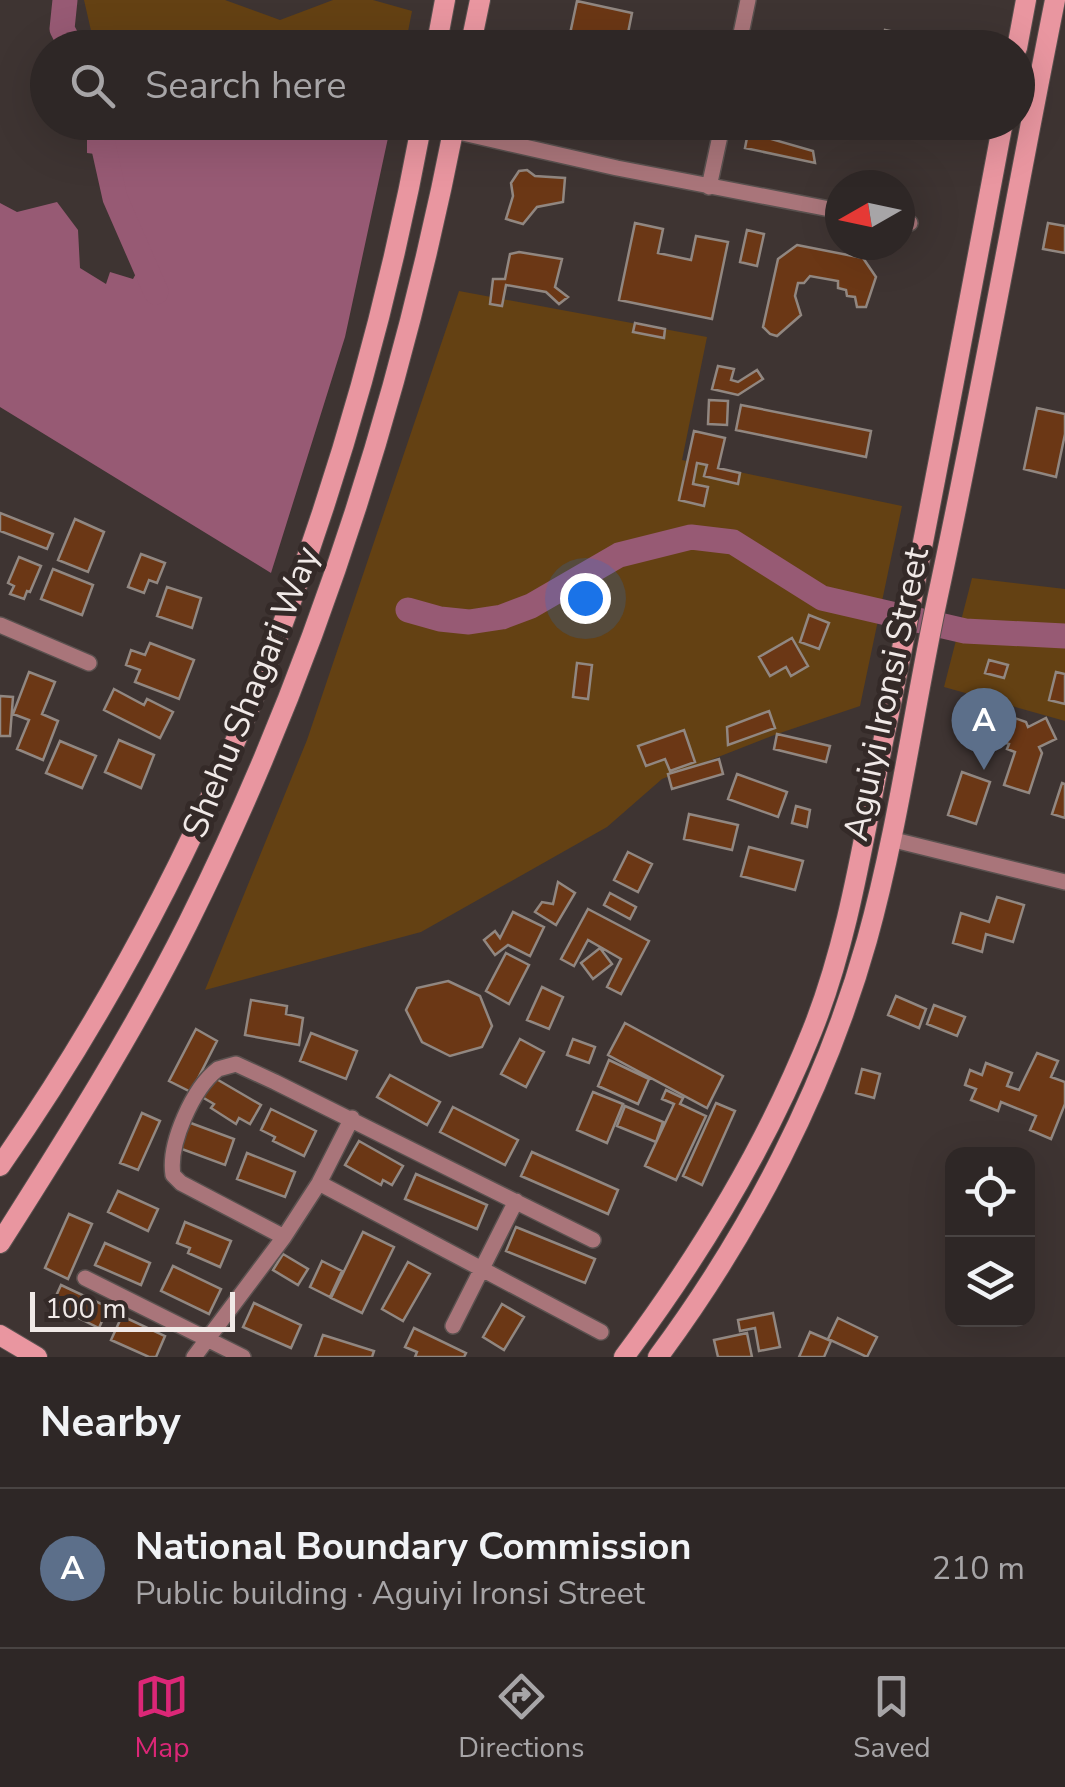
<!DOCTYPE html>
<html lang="en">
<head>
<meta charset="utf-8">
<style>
	:root { --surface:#2e2726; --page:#3a3332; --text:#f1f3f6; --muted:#a7a5a7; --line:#494443; --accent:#db2777 }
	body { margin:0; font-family:"Nunito Sans",sans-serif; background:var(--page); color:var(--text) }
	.controls { position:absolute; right:30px; bottom:30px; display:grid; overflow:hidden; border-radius:20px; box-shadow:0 10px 40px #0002 }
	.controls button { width:90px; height:90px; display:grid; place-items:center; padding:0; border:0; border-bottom:2px solid var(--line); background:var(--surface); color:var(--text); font:50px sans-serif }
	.compass { position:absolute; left:825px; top:170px; width:90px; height:90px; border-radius:50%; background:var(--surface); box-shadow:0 10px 40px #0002; rotate:261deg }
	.scale { position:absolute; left:30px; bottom:25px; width:205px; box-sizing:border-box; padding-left:10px; border:5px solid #f0e9e7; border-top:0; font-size:28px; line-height:35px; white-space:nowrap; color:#f0e9e7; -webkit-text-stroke:8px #342a28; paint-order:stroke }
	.you { position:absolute; left:585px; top:598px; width:35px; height:35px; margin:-25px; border:8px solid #fff; border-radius:50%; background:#1a73e8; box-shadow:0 0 0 15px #1a73e833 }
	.badge { display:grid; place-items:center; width:65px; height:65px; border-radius:50%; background:var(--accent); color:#fff; font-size:32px; font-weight:700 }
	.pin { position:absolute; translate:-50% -82px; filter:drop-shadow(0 2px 5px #0008) }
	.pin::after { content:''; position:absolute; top:52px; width:35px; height:30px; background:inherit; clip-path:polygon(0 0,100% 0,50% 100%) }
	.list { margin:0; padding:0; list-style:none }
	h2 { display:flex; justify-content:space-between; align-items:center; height:130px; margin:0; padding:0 40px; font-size:42px }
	h2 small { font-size:32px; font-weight:400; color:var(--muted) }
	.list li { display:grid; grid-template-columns:65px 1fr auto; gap:30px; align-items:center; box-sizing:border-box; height:160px; padding:0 40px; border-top:2px solid var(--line) }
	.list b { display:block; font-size:38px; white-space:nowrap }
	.list p { margin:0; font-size:32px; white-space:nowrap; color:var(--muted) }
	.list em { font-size:32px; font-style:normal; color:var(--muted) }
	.icon { flex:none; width:55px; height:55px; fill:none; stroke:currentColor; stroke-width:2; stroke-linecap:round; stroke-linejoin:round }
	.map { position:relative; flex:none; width:1065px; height:1357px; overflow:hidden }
	.search { position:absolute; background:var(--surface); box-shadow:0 10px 40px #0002; left:30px; right:30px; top:30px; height:110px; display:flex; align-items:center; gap:25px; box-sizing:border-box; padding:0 35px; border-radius:55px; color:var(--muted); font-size:38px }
	.sheet { height:290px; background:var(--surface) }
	nav { display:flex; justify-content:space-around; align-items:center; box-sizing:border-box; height:140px; border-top:2px solid var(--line); background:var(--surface); font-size:28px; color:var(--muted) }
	nav a { display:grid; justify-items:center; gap:5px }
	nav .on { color:var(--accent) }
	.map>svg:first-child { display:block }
</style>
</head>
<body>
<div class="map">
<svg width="1065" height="1357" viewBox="0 0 1065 1357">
	<rect width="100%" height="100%" fill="#3e3432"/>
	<!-- green -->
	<path fill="#644113" d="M 84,0 L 225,0 L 280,20 L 333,0 L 373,0 L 412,11 L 405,47 L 95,48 Z
		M 459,291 L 707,337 L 682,460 L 902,506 L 860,706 L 777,734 L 662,779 L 607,827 L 421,932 L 205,990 L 307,740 Z
		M 972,578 L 1065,589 L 1065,721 L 944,687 Z"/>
	<!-- water -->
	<path fill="#975a74" d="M 367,122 L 391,124 L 345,337 L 271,573 L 0,407 L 0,203 L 17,212 L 57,202 L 78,230 L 80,268 L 106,284 L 110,272 L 133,279 L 145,257 L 144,238 L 122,232 L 112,185 L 111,156 L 87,153 L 87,123 Z"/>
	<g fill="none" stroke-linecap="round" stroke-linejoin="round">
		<!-- river -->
		<path stroke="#975a74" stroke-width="25" d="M 65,0 L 62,29 L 72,48
			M 98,122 L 115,198 L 156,292
			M 408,610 L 440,619 L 469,622 L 502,617 L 531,606 L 619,555 L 691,537 L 733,542 L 822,598 L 965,631 L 1065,636"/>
	</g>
	<!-- building -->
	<path fill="#6b3715" stroke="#918781" stroke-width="2.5" d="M 577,1 L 632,13 L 625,48 L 567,48 Z
		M 885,30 L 925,38 L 923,48 L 881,48 Z
		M 750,122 L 768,122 L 764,137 L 813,151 L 815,163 L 745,148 Z
		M 527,170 L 535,176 L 565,178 L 563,202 L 537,207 L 523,224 L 506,219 L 513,196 L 511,183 L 519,171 Z
		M 635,223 L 663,229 L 658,253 L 691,260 L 696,236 L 728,242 L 712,319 L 619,300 Z
		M 1048,223 L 1065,226 L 1065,253 L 1043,249 Z
		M 747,230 L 764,234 L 757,266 L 740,262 Z
		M 797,245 L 863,258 L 876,277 L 866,307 L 857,307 L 855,297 L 847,296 L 846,290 L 838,288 L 838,281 L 810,276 L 804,283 L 798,283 L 795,296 L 801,315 L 777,336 L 770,334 L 763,327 L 778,259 Z
		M 519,252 L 562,259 L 555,287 L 568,297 L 559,304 L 546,292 L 506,285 L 502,306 L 490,304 L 493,279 L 505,279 L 510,254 Z
		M 635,323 L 665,329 L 664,338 L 633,332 Z
		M 718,366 L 734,369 L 731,380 L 738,382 L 757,370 L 763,379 L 738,395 L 712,389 Z
		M 709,400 L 728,401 L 727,425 L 708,424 Z
		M 741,405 L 871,431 L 866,457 L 736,430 Z
		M 1037,408 L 1065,414 L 1065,434 L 1056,477 L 1024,469 Z
		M 694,431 L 725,438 L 718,468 L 740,473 L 738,484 L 704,476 L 707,465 L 697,463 L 693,484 L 708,487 L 704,506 L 679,500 Z
		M 0,513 L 53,534 L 47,549 L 0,531 Z
		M 75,519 L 104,532 L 88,572 L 58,560 Z
		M 141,554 L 165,563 L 157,583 L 149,580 L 144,593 L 128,587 Z
		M 19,557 L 41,566 L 30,592 L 27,591 L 24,599 L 10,594 L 14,586 L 8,583 Z
		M 53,569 L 93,585 L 82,615 L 41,599 Z
		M 167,587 L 201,598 L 192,628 L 157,616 Z
		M 809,615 L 829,623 L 819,649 L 800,642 Z
		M 792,638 L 808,666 L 791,676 L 786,667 L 770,676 L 759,657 Z
		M 150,643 L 194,660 L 179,699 L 135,682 L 140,670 L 126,665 L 131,650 L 145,655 Z
		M 989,660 L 1008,665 L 1004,678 L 985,673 Z
		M 577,663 L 592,665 L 588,699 L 573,697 Z
		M 29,672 L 55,682 L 42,714 L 58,721 L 43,760 L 17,749 L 29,720 L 13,714 Z
		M 1056,672 L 1065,674 L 1065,704 L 1049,700 Z
		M 114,689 L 144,705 L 147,699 L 173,712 L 160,738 L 104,710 Z
		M 0,696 L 13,697 L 10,736 L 0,736 Z
		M 986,708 L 1026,722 L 1028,727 L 1046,718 L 1056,739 L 1039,747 L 1042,753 L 1029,793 L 1004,785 L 1015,752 L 1007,749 L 1009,744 L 977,733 Z
		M 769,711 L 775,728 L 728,745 L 727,727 Z
		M 684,730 L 695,762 L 670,771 L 665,759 L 646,766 L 638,746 Z
		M 777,734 L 830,746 L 826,762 L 774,749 Z
		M 119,740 L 154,755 L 141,788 L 105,772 Z
		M 60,741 L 96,756 L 82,788 L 46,773 Z
		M 719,759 L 723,774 L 672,789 L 668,774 Z
		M 962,772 L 990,782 L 976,824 L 948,815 Z
		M 737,774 L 787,792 L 778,817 L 728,799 Z
		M 1062,783 L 1065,784 L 1065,818 L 1052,814 Z
		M 796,806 L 810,810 L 807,827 L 792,823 Z
		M 689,814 L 738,825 L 732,850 L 684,839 Z
		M 749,847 L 803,861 L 795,890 L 741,876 Z
		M 628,852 L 652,864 L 638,892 L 614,880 Z
		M 558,882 L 575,893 L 556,925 L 535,912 L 542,902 L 553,904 Z
		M 610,893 L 636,907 L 630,919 L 604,905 Z
		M 997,897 L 1024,905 L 1013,942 L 986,934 L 982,952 L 953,943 L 961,913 L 989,922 Z
		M 588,909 L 649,941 L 621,994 L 607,987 L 621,959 L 588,940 L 574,966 L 561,959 Z
		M 513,912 L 544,927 L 530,956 L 508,945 L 495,955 L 484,940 L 495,931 L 500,938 Z
		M 600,948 L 612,964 L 593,979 L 581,963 Z
		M 506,953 L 529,965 L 509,1004 L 486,991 Z
		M 448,981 L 480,996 L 492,1026 L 482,1047 L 450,1056 L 422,1042 L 406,1010 L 417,988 Z
		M 542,987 L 563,997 L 549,1029 L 527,1020 Z
		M 896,996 L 926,1009 L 919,1028 L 888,1015 Z
		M 251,1000 L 287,1006 L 286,1014 L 303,1018 L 299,1045 L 245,1035 Z
		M 934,1005 L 965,1017 L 957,1036 L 927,1024 Z
		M 625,1023 L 723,1076 L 707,1108 L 608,1055 Z
		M 196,1029 L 217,1041 L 191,1092 L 169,1081 Z
		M 311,1033 L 357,1051 L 346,1079 L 300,1061 Z
		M 520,1039 L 544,1052 L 526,1087 L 501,1074 Z
		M 573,1039 L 595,1047 L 589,1063 L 567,1055 Z
		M 1037,1053 L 1058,1061 L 1051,1077 L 1065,1082 L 1065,1104 L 1051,1139 L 1030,1130 L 1036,1116 L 1001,1102 L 998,1111 L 971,1100 L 976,1089 L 965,1085 L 970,1070 L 982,1075 L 986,1063 L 1012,1073 L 1007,1086 L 1019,1090 Z
		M 609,1060 L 649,1079 L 638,1104 L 598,1086 Z
		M 862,1069 L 880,1074 L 874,1098 L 856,1093 Z
		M 390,1075 L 440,1102 L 427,1125 L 377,1097 Z
		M 213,1077 L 261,1105 L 250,1124 L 239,1118 L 236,1124 L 211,1108 L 214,1104 L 202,1097 Z
		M 666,1090 L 683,1098 L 680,1104 L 706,1116 L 676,1180 L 645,1166 L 674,1104 L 662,1099 Z
		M 593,1092 L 623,1104 L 607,1143 L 577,1130 Z
		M 716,1103 L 735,1111 L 702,1185 L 683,1176 Z
		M 625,1106 L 663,1122 L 656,1142 L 617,1126 Z
		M 453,1107 L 518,1140 L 505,1165 L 440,1132 Z
		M 271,1109 L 316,1131 L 304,1156 L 273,1141 L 275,1137 L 261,1130 Z
		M 142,1113 L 160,1121 L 138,1170 L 120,1163 Z
		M 188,1122 L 234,1139 L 225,1165 L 179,1148 Z
		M 359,1141 L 403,1166 L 392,1185 L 383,1180 L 381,1185 L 345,1165 Z
		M 532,1152 L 618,1190 L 608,1214 L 521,1176 Z
		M 247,1153 L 295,1172 L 285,1197 L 237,1179 Z
		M 416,1174 L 487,1205 L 477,1229 L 405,1199 Z
		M 118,1191 L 158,1209 L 148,1231 L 108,1212 Z
		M 69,1214 L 92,1224 L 68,1279 L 45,1268 Z
		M 185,1222 L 231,1241 L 220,1267 L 188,1253 L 190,1248 L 177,1243 Z
		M 516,1227 L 595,1259 L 585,1283 L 506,1251 Z
		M 363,1232 L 394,1247 L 362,1313 L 331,1298 Z
		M 105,1243 L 150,1263 L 141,1285 L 95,1265 Z
		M 283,1254 L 308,1269 L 298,1285 L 273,1270 Z
		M 322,1261 L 342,1271 L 330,1297 L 310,1287 Z
		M 408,1262 L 430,1274 L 403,1321 L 382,1309 Z
		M 173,1266 L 221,1289 L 209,1314 L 161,1291 Z
		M 61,1285 L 108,1307 L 99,1328 L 52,1305 Z
		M 254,1303 L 301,1325 L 291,1348 L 243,1327 Z
		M 502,1304 L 524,1317 L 504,1350 L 483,1337 Z
		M 773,1313 L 780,1347 L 759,1351 L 755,1328 L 740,1331 L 738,1320 Z
		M 122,1316 L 165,1336 L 156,1357 L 149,1357 L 111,1340 Z
		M 838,1318 L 877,1337 L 867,1357 L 828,1339 Z
		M 414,1328 L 466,1353 L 464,1357 L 415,1357 L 417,1352 L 405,1347 Z
		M 810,1332 L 831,1341 L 824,1357 L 799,1357 Z
		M 747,1333 L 752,1357 L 718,1357 L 714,1340 Z
		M 323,1335 L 374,1351 L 372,1357 L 315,1357 Z"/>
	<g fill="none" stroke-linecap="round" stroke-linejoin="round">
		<!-- minor casing -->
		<g stroke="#5a514f" stroke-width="18">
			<path id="minor" d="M 738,48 L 748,0
				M 454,131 L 617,168 L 840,211
				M 709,187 L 723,122
				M 900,222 L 910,223
				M 0,625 L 89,663
				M 890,839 L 1065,882
				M 319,1183 L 601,1332
				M 284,1237 L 181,1183 L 173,1175 C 168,1144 193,1088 218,1069 L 236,1064 L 275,1082 L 593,1240
				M 85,1278 L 243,1357
				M 453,1326 L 516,1201
				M 194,1357 L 284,1237 L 319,1183 L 352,1118"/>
		</g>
		<!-- secondary casing -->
		<g stroke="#5a514f" stroke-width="22">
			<path id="secondary" d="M 436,48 L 445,0
				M 470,48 L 480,0
				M 1017,48 L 1026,0
				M 0,1166 C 216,857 353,492 422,122
				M 0,1243 C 66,1139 133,1033 188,923 C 315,668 400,402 455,122
				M 0,1335 L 37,1357
				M 624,1357 C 700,1255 765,1149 812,1031 C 851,934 865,825 887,723 C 928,523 965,323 1003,122
				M 658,1357 C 750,1233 825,1089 867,940 C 898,829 913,713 937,600 C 980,401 1015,200 1055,0"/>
		</g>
		<!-- minor -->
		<use href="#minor" stroke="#a9757a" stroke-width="15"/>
		<!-- secondary -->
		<use href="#secondary" stroke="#e996a0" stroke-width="20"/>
	</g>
	<g text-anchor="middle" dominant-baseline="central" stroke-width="10" stroke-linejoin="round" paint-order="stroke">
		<!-- street labels -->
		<g font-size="35" fill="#f0e9e7" stroke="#342a28">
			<text transform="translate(251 692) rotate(-68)">Shehu Shagari Way</text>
			<text transform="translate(886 694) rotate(-78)">Aguiyi Ironsi Street</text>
		</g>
	</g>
</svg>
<div class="controls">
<button><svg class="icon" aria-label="locate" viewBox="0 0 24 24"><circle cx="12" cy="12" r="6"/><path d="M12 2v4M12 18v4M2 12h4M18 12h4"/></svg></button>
<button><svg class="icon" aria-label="layers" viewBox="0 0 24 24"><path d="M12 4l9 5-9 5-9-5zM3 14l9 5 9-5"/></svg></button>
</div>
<svg class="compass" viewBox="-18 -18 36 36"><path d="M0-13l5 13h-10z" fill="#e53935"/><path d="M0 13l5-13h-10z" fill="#a7a5a7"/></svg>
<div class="scale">100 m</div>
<div class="you"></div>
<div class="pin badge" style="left:984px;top:770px;background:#5c6f8a">A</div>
<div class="search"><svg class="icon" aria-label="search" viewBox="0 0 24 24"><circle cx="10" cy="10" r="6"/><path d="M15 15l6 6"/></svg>Search here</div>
</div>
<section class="sheet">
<h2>Nearby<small></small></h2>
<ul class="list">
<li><span class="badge" style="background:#5c6f8a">A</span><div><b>National Boundary Commission</b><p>Public building · Aguiyi Ironsi Street</p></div><em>210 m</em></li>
</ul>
</section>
<nav>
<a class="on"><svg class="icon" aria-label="map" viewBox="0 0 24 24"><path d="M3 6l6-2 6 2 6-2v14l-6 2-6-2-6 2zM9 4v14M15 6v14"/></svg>Map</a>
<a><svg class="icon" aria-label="directions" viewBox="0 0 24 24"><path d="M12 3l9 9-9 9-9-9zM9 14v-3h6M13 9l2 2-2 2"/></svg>Directions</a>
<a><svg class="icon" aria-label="saved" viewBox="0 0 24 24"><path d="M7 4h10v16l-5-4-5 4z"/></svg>Saved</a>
</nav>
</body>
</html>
